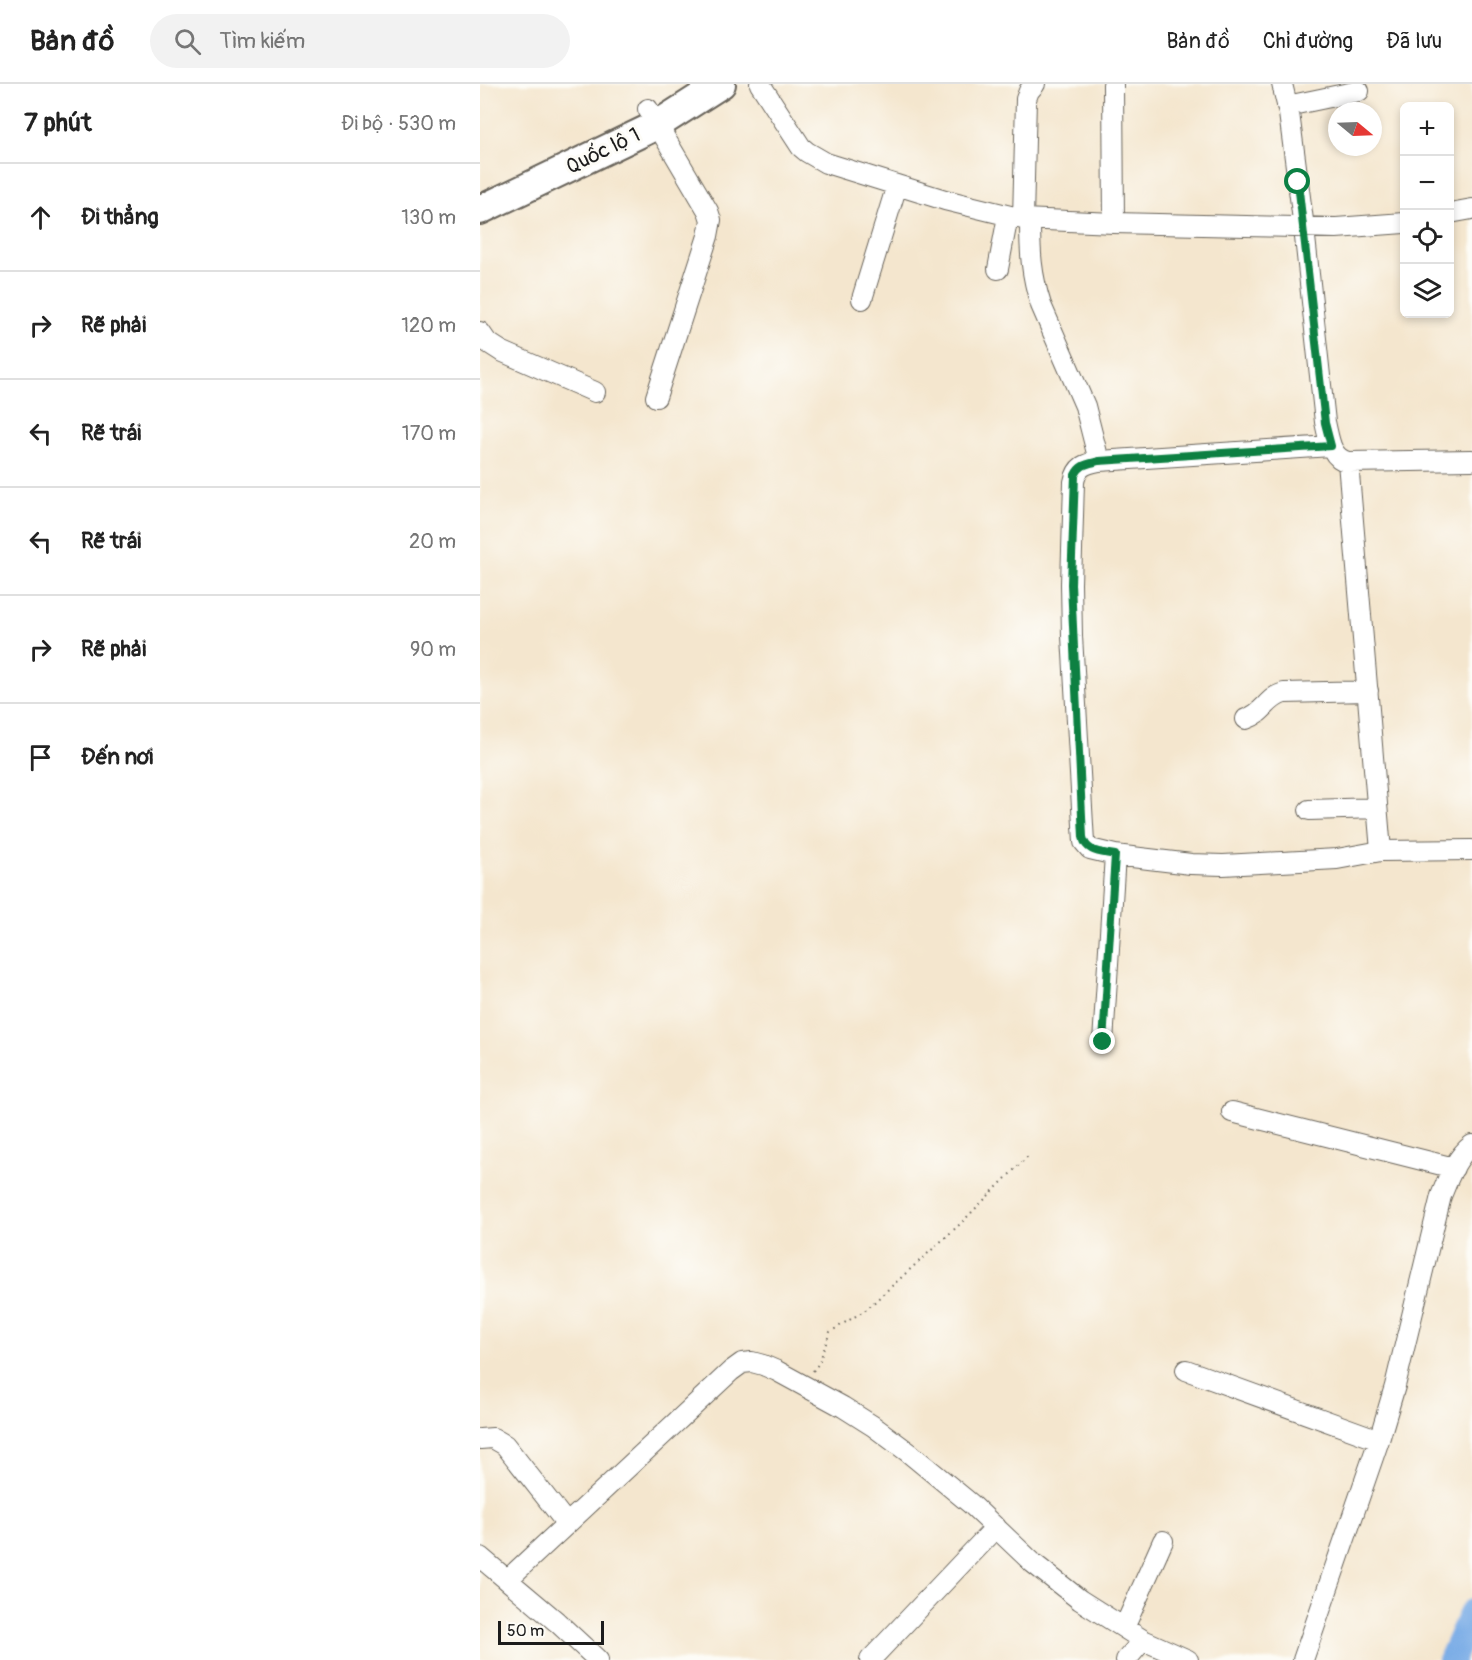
<!DOCTYPE html>
<html lang="vi">
<head>
<meta charset="utf-8">
<style>
	:root { --surface:#fff; --page:#f2f2f2; --text:#222; --muted:#767676; --line:#e0e0e0 }
	body { margin:0; font-family:Pangolin,sans-serif; background:var(--page); color:var(--text) }
	.controls { position:absolute; right:18px; top:18px; display:grid; overflow:hidden; border-radius:9px; box-shadow:0 3px 9px #0003 }
	.controls button { width:54px; height:54px; display:grid; place-items:center; padding:0; border:0; border-bottom:2px solid var(--line); background:var(--surface); color:var(--text); font:30px sans-serif }
	.compass { position:absolute; left:848px; top:18px; width:54px; height:54px; border-radius:50%; background:var(--surface); box-shadow:0 3px 9px #0003; rotate:109deg }
	.scale { position:absolute; left:18px; bottom:15px; width:106px; box-sizing:border-box; padding-left:6px; border:3px solid #1c1c1c; border-top:0; font-size:16px; line-height:21px; white-space:nowrap; color:#1c1c1c; -webkit-text-stroke:4px #fdfcf7; paint-order:stroke }
	.stop { position:absolute; width:18px; height:18px; margin:-14px; border:4px solid #0b8043; border-radius:50%; background:#fff }
	.stop.end { background:#0b8043; border-color:#fff; box-shadow:0 2px 6px #0008 }
	.list { margin:0; padding:0; list-style:none }
	h2 { display:flex; justify-content:space-between; align-items:center; height:78px; margin:0; padding:0 24px; font-size:26px }
	h2 small { font-size:20px; font-weight:400; color:var(--muted) }
	.list li { display:grid; grid-template-columns:39px 1fr auto; gap:18px; align-items:center; box-sizing:border-box; height:108px; padding:0 24px; border-top:2px solid var(--line) }
	.list b { display:block; font-size:22px; white-space:nowrap }
	.list em { font-size:20px; font-style:normal; color:var(--muted) }
	.icon { flex:none; width:33px; height:33px; fill:none; stroke:currentColor; stroke-width:2; stroke-linecap:round; stroke-linejoin:round }
	.map { position:relative; flex:none; width:992px; height:1576px; overflow:hidden }
	header { display:flex; align-items:center; gap:36px; box-sizing:border-box; height:84px; padding:0 30px; background:var(--surface); border-bottom:2px solid var(--line) }
	header strong { font-size:28px }
	nav { display:flex; gap:33px; margin-inline-start:auto; font-size:21px }
	.search { width:420px; height:54px; background:var(--page); display:flex; align-items:center; gap:15px; box-sizing:border-box; padding:0 21px; border-radius:33px; color:var(--muted); font-size:22px }
	main { display:flex }
	aside { flex:1; background:var(--surface) }
	.map>svg:first-child { display:block }
</style>
</head>
<body>
<header>
<strong>Bản đồ</strong>
<div class="search"><svg class="icon" aria-label="search" viewBox="0 0 24 24"><circle cx="10" cy="10" r="6"/><path d="M15 15l6 6"/></svg>Tìm kiếm</div>
<nav><a>Bản đồ</a><a>Chỉ đường</a><a>Đã lưu</a></nav>
</header>
<main>
<aside>
<h2>7 phút<small>Đi bộ · 530 m</small></h2>
<ul class="list">
<li><svg class="icon" aria-label="ahead" viewBox="0 0 24 24"><path d="M12 20V5M6 11l6-6 6 6"/></svg><div><b>Đi thẳng</b></div><em>130 m</em></li>
<li><svg class="icon" aria-label="right" viewBox="0 0 24 24"><path d="M7 20v-9h11M14 6l5 5-5 5"/></svg><div><b>Rẽ phải</b></div><em>120 m</em></li>
<li><svg class="icon" aria-label="left" viewBox="0 0 24 24"><path d="M17 20v-9H6M10 6l-5 5 5 5"/></svg><div><b>Rẽ trái</b></div><em>170 m</em></li>
<li><svg class="icon" aria-label="left" viewBox="0 0 24 24"><path d="M17 20v-9H6M10 6l-5 5 5 5"/></svg><div><b>Rẽ trái</b></div><em>20 m</em></li>
<li><svg class="icon" aria-label="right" viewBox="0 0 24 24"><path d="M7 20v-9h11M14 6l5 5-5 5"/></svg><div><b>Rẽ phải</b></div><em>90 m</em></li>
<li><svg class="icon" aria-label="arrive" viewBox="0 0 24 24"><path d="M6 21V4h12l-3 4 3 4H6"/></svg><div><b>Đến nơi</b></div></li>
</ul>
</aside>
<div class="map">
<svg width="992" height="1576" viewBox="0 0 992 1576">
	<rect width="100%" height="100%" fill="#fdfcf7"/>
	<filter id="ink" filterUnits="userSpaceOnUse"><feTurbulence type="fractalNoise" baseFrequency=".0167" numOctaves="2"/><feDisplacementMap in="SourceGraphic" scale="12" xChannelSelector="R" yChannelSelector="G"/><feConvolveMatrix kernelMatrix="1 2 1 2 8 2 1 2 1" color-interpolation-filters="sRGB"/></filter>
	<filter id="wash" filterUnits="userSpaceOnUse"><feTurbulence type="fractalNoise" baseFrequency=".008" numOctaves="4" result="noise"/><feDisplacementMap in="SourceGraphic" scale="24" xChannelSelector="R" yChannelSelector="G"/><feGaussianBlur stdDeviation="1.35" result="paint"/><feColorMatrix in="noise" values="0 0 0 0 0 0 0 0 0 0 0 0 0 0 0 0 0 1.4 0 .05"/><feComposite in="paint" operator="in"/></filter>
	<g filter="url(#wash)">
		<rect width="100%" height="100%" fill="#f4e6ce"/>
		<g fill="none" stroke-linecap="round" stroke-linejoin="round">
			<!-- river -->
			<path stroke="#79ace6" stroke-width="26" d="M 971,1576 L 992,1528"/>
		</g>
	</g>
	<g filter="url(#ink)">
		<g fill="none" stroke-linecap="round" stroke-linejoin="round">
			<!-- minor casing -->
			<g stroke="#68635a" stroke-width="22">
				<path id="minor" d="M 280,0 L 321,63 L 327,68 L 346,79 L 465,116 L 543,135 L 634,139 L 856,144 L 924,139
					M 633,0 L 634,139
					M 802,0 L 809,29 L 824,144 L 845,338 C 849,354 850,374 868,378 L 992,376
					M 807,22 L 879,7
					M 168,25 L 228,127 L 231,136 L 228,152 L 176,313
					M 970,129 L 992,125
					M 543,135 L 546,15 L 549,7 L 555,0
					M 550,135 C 550,168 551,190 561,221 L 605,322 L 619,377
					M 518,185 L 528,132
					M 382,215 L 417,101
					M 0,248 L 7,258 L 21,267 L 115,308
					M 851,362 L 619,377 C 605,380 597,382 594,398 L 591,500 L 592,552 L 604,758 L 610,765 L 635,771 L 711,780 L 743,781 L 857,775 L 901,767 L 992,766
					M 868,378 L 901,767
					M 766,635 C 785,629 786,614 804,609 L 888,607
					M 829,726 L 897,724
					M 623,958 L 635,771
					M 752,1028 L 974,1084
					M 706,1286 L 899,1356
					M 0,1355 L 13,1354 L 25,1361 L 87,1440
					M 0,1473 L 77,1538 L 118,1576
					M 27,1496 L 251,1287 L 262,1279 L 272,1278 L 283,1281 L 297,1287 L 363,1323 L 393,1342 L 428,1368 L 491,1420 L 553,1479 L 600,1516 L 663,1556 L 708,1576
					M 644,1544 L 683,1457
					M 390,1576 L 516,1443
					M 646,1576 L 663,1556
					M 823,1576 L 899,1356 L 915,1302 L 961,1112 C 968,1095 976,1073 992,1061"/>
			</g>
			<!-- highway casing -->
			<g stroke="#68635a" stroke-width="32">
				<path id="highway" d="M 0,126 L 177,41 L 241,0"/>
			</g>
			<!-- path -->
			<path stroke="#68635a" stroke-width="2" stroke-dasharray="1.5 4.5" stroke-linecap="butt" d="M 333,1287 L 339,1279 L 350,1248 L 387,1225 L 403,1210 L 478,1142 L 550,1070"/>
			<!-- minor -->
			<use href="#minor" stroke="#fff" stroke-width="20"/>
			<!-- highway -->
			<use href="#highway" stroke="#fff" stroke-width="28"/>
		</g>
	</g>
	<g fill="none" stroke-linecap="round" stroke-linejoin="round" filter="url(#ink)">
		<!-- route -->
		<path stroke="#0b8043" stroke-width="8" d="M 623,958 L 635,771 C 622,768 606,769 603,753 L 591,500 L 595,391 C 600,380 608,380 619,377 L 851,362 L 845,339 L 818,98"/>
	</g>
	<g text-anchor="middle" dominant-baseline="central" stroke-width="6" stroke-linejoin="round" paint-order="stroke">
		<!-- street labels -->
		<g font-size="21" fill="#1c1c1c" stroke="#fdfcf7">
			<text transform="translate(123 67) rotate(-26)">Quốc lộ 1</text>
		</g>
	</g>
</svg>
<div class="controls">
<button>+</button>
<button>−</button>
<button><svg class="icon" aria-label="locate" viewBox="0 0 24 24"><circle cx="12" cy="12" r="6"/><path d="M12 2v4M12 18v4M2 12h4M18 12h4"/></svg></button>
<button><svg class="icon" aria-label="layers" viewBox="0 0 24 24"><path d="M12 4l9 5-9 5-9-5zM3 14l9 5 9-5"/></svg></button>
</div>
<svg class="compass" viewBox="-18 -18 36 36"><path d="M0-13l5 13h-10z" fill="#e53935"/><path d="M0 13l5-13h-10z" fill="#767676"/></svg>
<div class="scale">50 m</div>
<div class="stop" style="left:818px;top:98px"></div>
<div class="stop end" style="left:623px;top:958px"></div>
</div>
</main>
</body>
</html>
